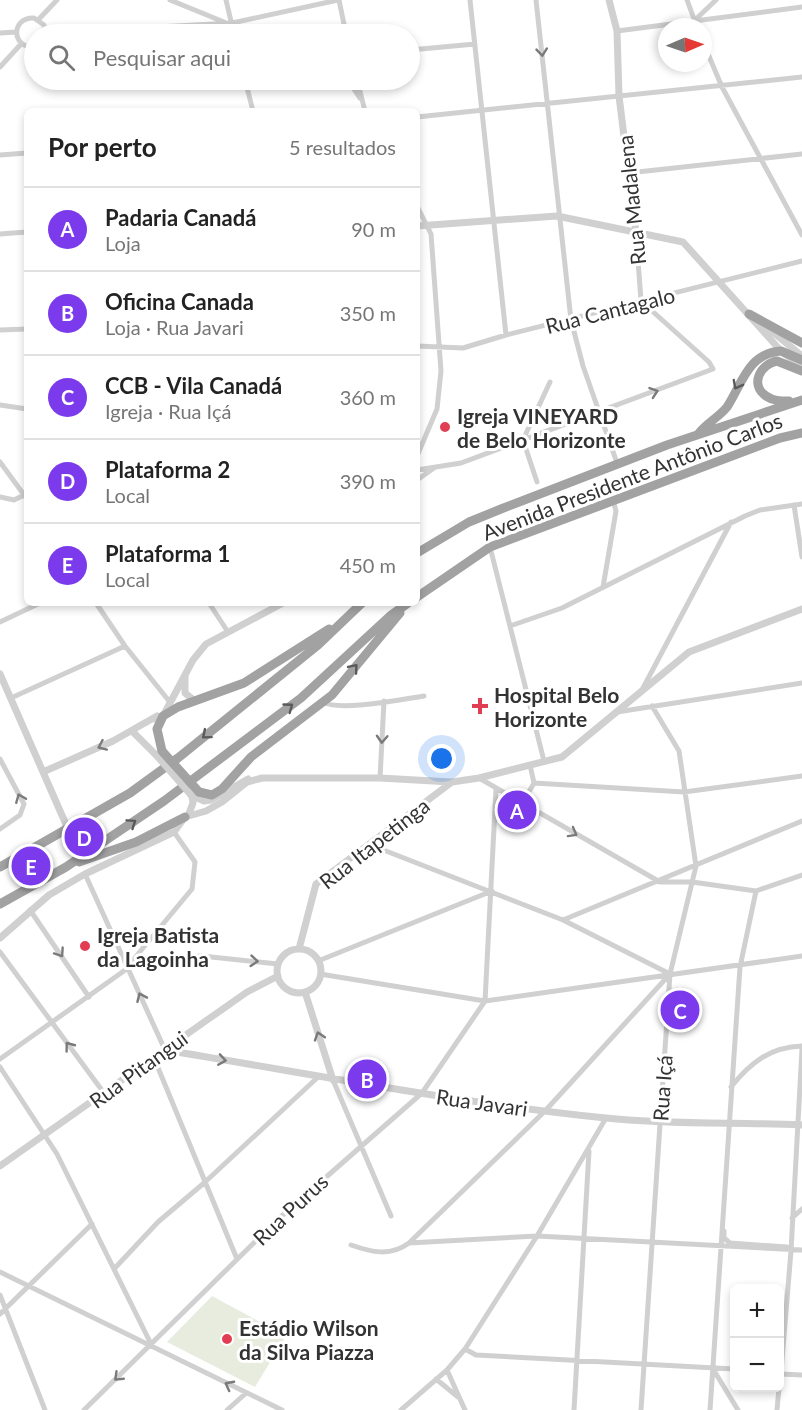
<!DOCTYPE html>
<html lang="pt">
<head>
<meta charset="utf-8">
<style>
	:root { --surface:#fff; --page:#f2f2f2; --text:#222; --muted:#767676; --line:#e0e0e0; --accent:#7c3aed }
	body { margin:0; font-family:Lato,sans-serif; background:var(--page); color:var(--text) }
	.controls { position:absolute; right:18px; bottom:18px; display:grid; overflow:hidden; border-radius:9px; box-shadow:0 3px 9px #0003 }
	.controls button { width:54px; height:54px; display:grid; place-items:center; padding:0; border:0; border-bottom:2px solid var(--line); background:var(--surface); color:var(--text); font:30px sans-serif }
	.compass { position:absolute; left:658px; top:18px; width:54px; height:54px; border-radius:50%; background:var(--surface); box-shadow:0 3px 9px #0003; rotate:88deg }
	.you { position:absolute; left:442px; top:759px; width:21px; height:21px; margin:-15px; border:4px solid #fff; border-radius:50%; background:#1a73e8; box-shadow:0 0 0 9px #1a73e833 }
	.badge { display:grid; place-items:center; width:39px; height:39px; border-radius:50%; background:var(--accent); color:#fff; font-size:20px; font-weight:700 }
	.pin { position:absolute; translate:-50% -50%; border:3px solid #fff; box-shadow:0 2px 6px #0006 }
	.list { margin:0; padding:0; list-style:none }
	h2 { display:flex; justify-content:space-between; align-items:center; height:78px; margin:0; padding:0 24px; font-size:26px }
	h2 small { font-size:20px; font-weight:400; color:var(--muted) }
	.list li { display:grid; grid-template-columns:39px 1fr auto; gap:18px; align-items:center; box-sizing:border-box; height:84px; padding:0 24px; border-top:2px solid var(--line) }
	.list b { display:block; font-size:22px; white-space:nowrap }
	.list p { margin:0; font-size:20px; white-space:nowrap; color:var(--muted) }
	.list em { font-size:20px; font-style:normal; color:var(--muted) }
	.icon { flex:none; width:33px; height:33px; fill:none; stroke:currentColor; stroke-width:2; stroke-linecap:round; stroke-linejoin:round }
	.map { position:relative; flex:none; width:802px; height:1410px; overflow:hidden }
	.search { position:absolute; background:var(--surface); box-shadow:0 3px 9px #0003; left:24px; top:24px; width:396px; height:66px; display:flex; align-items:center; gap:15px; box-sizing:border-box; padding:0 21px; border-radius:33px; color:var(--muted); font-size:22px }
	.panel { position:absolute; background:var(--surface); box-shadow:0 3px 9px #0003; left:24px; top:108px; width:396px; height:498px; border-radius:9px }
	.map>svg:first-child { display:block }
</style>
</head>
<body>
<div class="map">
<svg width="802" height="1410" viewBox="0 0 802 1410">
	<rect width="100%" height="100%" fill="#fff"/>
	<!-- green -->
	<path fill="#e7ecdf" d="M 212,1296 L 286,1336 L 255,1387 L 167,1342 Z"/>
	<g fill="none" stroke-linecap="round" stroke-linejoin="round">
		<!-- minor -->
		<path stroke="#d0d0d0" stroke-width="5" d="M 170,0 L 224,22
			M 226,0 L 234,34
			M 339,0 L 346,34
			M 470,0 L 506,335
			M 536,0 L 571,320 L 583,366 L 617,463
			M 687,0 L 697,27
			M 38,20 L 57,0
			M 695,20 L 716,0
			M 617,31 L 802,7
			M 0,33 L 16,32
			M 45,33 L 232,23 L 338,0
			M 703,42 L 722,87 L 802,235
			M 34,47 C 11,48 11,17 34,18 L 44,25 L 45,34
			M 410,50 L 475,44
			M 0,67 L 21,44
			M 245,80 L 253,111
			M 348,80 L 360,98
			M 357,80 L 365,111
			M 417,117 L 802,77
			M 0,155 L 27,153
			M 628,173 L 802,154
			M 417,206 L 431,234 L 441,371 L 437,409 L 417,456
			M 0,234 L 27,232
			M 0,330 L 27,329
			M 417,346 L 463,348 L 506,335 L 802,261
			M 0,405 L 27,409
			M 0,462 L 27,499
			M 417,470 L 461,463 L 713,369 L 709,362 L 641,301 L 636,233
			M 417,480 L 434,468
			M 537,482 L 523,440 L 550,382
			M 0,497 L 14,500 L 24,495
			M 794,505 L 802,557
			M 490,547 L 544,761
			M 603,587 L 616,511 L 613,500
			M 96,603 L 125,646 L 169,701
			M 209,603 L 228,632
			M 0,622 L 40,603
			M 510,626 L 562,608 L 745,516 L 760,510 L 802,504
			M 643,688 L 731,522
			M 11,698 L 125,646
			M 323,702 C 338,712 404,699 424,696
			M 617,712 L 802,683
			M 0,759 L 24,804 L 20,815 L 0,829
			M 380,778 L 384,701
			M 479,778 L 660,882 L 692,882 L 756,891 L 802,875
			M 534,783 L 684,792 L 802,776
			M 522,804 L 534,783 L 530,765
			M 85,874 L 165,1050
			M 30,910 L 89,997
			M 563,920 L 802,821
			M 0,952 L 104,1093
			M 133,960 L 202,956 L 278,964
			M 318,961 L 492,891
			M 126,962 L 133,960 L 192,889 L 195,862 L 174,832
			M 320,974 L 485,1001 L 802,956
			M 154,1058 L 237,1259
			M 0,1059 L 128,968
			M 0,1067 L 57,1154 L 151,1344
			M 333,1080 L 391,1216
			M 731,1087 C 750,1063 770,1047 802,1046
			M 792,1218 L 802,1209
			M 724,1231 L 724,1238 L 730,1243 L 787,1247
			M 409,1243 L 537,1236 L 802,1250
			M 351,1245 C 371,1252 390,1257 409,1243 L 545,1111 L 670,974 L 563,920 L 368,844
			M 114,1269 L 158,1222 L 204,1183 L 317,1078
			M 0,1272 L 282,1410
			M 0,1295 L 45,1410
			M 0,1314 L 92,1224
			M 465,1349 L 476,1355 L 734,1369
			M 713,1369 L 738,1410
			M 447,1370 L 465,1410
			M 780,1374 L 802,1375
			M 436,1379 L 458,1397
			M 780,1384 L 791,1251 L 802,1049
			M 84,1410 L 276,1221 L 422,1093 L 485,1001 L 496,789
			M 227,1410 L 245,1394
			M 401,1410 L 447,1370 L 465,1349 L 537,1236 L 606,1118
			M 574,1410 L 589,1151
			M 641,1410 L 670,974 L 696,866 L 679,751 L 652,706
			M 710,1410 L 740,967 L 756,891
			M 777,1410 L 779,1388"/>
		<!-- tertiary -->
		<path stroke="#d0d0d0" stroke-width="7" d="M 609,0 L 617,31 L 619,96 L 636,233
			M 417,226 L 557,216 L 683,242 L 781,351 L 802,367
			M 768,328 L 802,356
			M 0,674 L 68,829
			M 185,676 L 185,693 L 195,701
			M 154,719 L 163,716 L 193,660 L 206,644 L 283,603
			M 132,731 L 157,756
			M 43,772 L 113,741 L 157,716
			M 191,795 L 204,801 L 211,800 L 248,779
			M 188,816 L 193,803 L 192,797
			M 0,938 L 49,895 L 85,874 L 174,832 L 185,817 L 206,811 L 222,802 L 247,782 L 262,778 L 380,778 L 451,782
			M 299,949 L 316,884 L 452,782 L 479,778 L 562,757 L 689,652 L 802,609
			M277 971a22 22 0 1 1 44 0a22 22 0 1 1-44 0Z
			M 305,992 L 333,1080
			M 165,1050 C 312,1074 458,1103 606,1118 C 671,1125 737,1122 802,1125
			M 0,1166 L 207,1020 L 247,992 L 278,976"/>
		<!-- trunk -->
		<path stroke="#a2a2a2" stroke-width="9" d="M 749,314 L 802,343
			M 789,401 C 781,401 773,401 766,396 C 749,384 761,364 777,361 L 802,371
			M 699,433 C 707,423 719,417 727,407 C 742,384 748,353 781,351 L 802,360
			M 417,553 L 469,522 L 501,509 L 667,445 L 802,400
			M 417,597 L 490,547 L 780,438 L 802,433
			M 162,751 L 157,729 L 163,716 L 178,707 L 244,683 L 329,629
			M 199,792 L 212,795 L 222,789 L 251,757 L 332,695 L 400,613
			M 79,862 L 136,842 L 185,817
			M 0,867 L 130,793 L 178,758 L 318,645 L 362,603
			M 0,904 L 66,867 L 164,801 L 301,698 L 390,616 L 408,603"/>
		<!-- tertiary-bridge -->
		<path stroke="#d0d0d0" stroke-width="7" d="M 157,756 L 191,795"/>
		<!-- trunk-bridge -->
		<path stroke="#a2a2a2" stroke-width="9" d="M 162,751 L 199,792"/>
	</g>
	<!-- one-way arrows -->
	<defs><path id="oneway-chevron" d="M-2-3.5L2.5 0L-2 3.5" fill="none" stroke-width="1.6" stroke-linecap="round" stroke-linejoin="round" transform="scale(1.5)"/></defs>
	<g stroke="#7a7a7a">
		<use href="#oneway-chevron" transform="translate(542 52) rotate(84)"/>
		<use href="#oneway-chevron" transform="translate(654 392) rotate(-19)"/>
		<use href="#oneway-chevron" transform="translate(382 739) rotate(93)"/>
		<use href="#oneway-chevron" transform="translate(102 746) rotate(156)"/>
		<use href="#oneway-chevron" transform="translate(20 798) rotate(-112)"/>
		<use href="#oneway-chevron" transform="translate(573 833) rotate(29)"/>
		<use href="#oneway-chevron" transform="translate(60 953) rotate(56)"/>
		<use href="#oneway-chevron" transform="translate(254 961) rotate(5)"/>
		<use href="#oneway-chevron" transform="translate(141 997) rotate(-114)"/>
		<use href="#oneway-chevron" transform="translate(319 1036) rotate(-108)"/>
		<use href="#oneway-chevron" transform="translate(69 1046) rotate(-127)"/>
		<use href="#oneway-chevron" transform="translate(222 1060) rotate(9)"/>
		<use href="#oneway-chevron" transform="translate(118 1377) rotate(136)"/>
		<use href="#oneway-chevron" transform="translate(229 1385) rotate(-152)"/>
	</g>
	<g stroke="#5a5a5a">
		<use href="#oneway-chevron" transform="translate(737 385) rotate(118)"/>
		<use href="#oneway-chevron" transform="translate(354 668) rotate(-50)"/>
		<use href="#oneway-chevron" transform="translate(289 707) rotate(-36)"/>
		<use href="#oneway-chevron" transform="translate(206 735) rotate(140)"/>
		<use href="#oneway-chevron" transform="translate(132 823) rotate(-34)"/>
	</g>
	<!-- markers -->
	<g fill="#e13e54" stroke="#fff" stroke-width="2">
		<circle cx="445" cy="427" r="6"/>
		<path d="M477 697h6v6h6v6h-6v6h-6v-6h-6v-6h6z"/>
		<circle cx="85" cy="946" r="6"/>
		<circle cx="227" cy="1339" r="6"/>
	</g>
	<g text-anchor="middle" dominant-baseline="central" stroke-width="6" stroke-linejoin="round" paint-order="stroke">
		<!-- street labels -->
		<g font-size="21" fill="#333" stroke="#fff">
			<text transform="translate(631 200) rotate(-96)">Rua Madalena</text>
			<text transform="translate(610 310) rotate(-14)">Rua Cantagalo</text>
			<text transform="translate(632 476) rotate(-21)">Avenida Presidente Antônio Carlos</text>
			<text transform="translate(374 843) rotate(-38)">Rua Itapetinga</text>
			<text transform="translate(138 1069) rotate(-36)">Rua Pitangui</text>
			<text transform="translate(662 1088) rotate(-86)">Rua Içá</text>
			<text transform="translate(482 1102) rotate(8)">Rua Javari</text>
			<text transform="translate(290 1209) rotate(-43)">Rua Purus</text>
		</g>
		<!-- poi labels -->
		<g font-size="21" font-weight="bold" fill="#333" stroke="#fff" text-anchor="start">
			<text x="457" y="415">Igreja VINEYARD<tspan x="457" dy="24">de Belo Horizonte</tspan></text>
			<text x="494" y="694">Hospital Belo<tspan x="494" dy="24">Horizonte</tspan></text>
			<text x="97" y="934">Igreja Batista<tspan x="97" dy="24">da Lagoinha</tspan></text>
			<text x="239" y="1327">Estádio Wilson<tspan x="239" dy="24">da Silva Piazza</tspan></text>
		</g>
	</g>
</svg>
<div class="controls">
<button>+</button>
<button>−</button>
</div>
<svg class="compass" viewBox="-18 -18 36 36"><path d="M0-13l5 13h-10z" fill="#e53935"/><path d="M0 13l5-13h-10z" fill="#767676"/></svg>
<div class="you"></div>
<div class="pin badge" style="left:517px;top:810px">A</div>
<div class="pin badge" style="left:367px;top:1079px">B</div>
<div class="pin badge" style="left:680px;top:1010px">C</div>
<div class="pin badge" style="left:84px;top:837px">D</div>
<div class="pin badge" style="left:31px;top:866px">E</div>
<div class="search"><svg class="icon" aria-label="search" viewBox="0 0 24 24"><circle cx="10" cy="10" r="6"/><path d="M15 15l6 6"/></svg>Pesquisar aqui</div>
<section class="panel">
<h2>Por perto<small>5 resultados</small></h2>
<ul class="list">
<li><span class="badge">A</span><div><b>Padaria Canadá</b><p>Loja</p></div><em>90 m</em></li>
<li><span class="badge">B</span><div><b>Oficina Canada</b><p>Loja · Rua Javari</p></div><em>350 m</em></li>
<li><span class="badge">C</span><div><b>CCB - Vila Canadá</b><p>Igreja · Rua Içá</p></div><em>360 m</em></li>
<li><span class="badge">D</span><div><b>Plataforma 2</b><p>Local</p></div><em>390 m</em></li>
<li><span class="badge">E</span><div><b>Plataforma 1</b><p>Local</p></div><em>450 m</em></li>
</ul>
</section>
</div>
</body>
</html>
